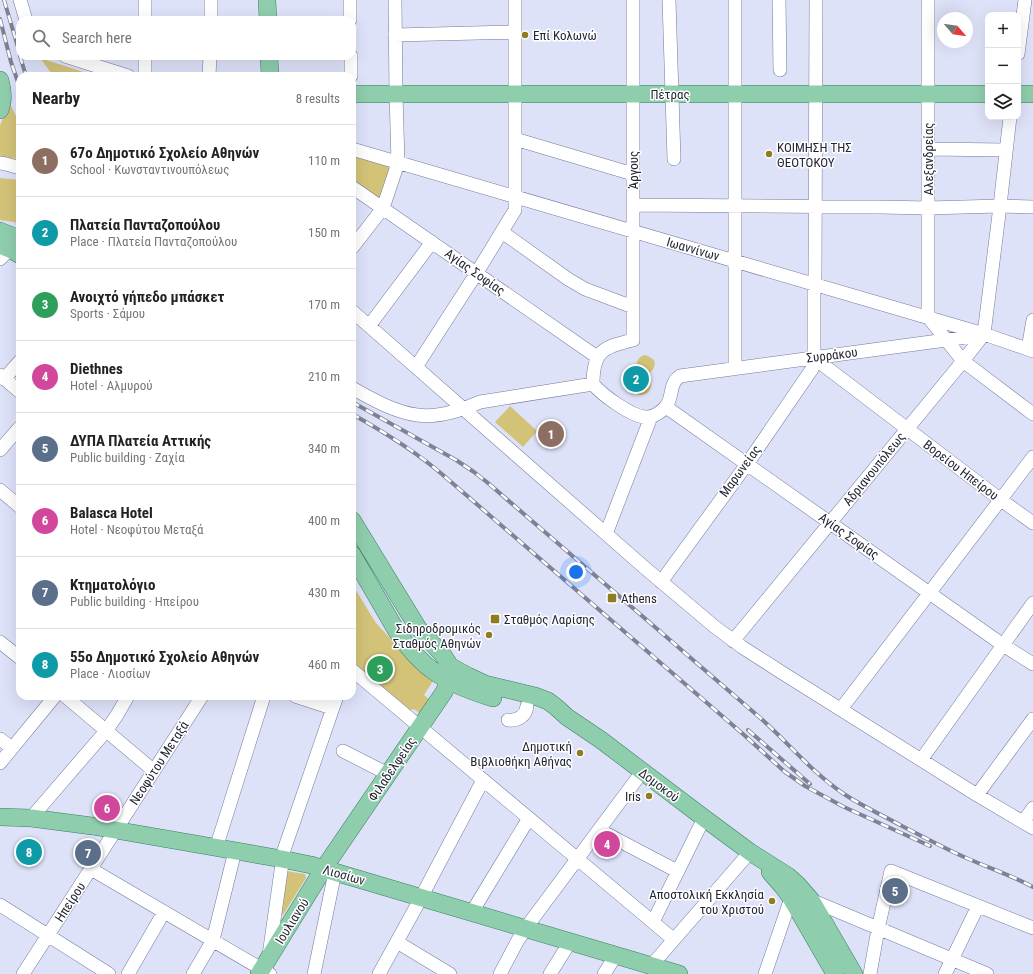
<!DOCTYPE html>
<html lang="en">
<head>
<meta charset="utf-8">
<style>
	:root { --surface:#fff; --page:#f2f2f2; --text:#222; --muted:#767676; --line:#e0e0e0; --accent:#8f7d23 }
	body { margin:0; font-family:"Roboto Condensed",sans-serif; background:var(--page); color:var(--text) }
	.controls { position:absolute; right:12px; top:12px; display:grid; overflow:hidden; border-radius:8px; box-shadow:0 4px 16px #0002 }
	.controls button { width:36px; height:36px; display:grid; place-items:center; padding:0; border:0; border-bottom:1px solid var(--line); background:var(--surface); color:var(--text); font:20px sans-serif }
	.compass { position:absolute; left:937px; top:12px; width:36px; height:36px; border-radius:50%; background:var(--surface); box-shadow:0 4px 16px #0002; rotate:119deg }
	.you { position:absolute; left:576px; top:572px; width:14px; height:14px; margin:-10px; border:3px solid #fff; border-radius:50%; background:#1a73e8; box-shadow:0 0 0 6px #1a73e833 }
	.badge { display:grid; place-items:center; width:26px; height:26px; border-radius:50%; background:var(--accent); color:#fff; font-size:13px; font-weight:700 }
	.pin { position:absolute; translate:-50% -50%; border:2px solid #fff; box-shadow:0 1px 4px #0006 }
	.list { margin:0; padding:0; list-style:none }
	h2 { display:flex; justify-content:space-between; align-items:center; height:52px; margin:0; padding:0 16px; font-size:17px }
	h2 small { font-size:13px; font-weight:400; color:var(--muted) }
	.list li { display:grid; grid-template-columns:26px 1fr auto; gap:12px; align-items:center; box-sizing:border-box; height:72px; padding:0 16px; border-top:1px solid var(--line) }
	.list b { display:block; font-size:15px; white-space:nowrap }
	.list p { margin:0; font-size:13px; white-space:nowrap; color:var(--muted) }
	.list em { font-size:13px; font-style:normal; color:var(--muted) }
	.icon { flex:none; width:22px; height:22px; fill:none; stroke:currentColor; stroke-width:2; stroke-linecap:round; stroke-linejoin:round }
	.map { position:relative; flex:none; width:1033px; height:974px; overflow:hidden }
	.search { position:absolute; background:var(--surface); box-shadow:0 4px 16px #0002; left:16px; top:16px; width:340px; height:44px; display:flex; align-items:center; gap:10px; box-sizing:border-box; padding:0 14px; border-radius:12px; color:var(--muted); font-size:15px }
	.panel { position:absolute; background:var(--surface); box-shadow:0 4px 16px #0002; left:16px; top:72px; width:340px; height:628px; border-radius:12px }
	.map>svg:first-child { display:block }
</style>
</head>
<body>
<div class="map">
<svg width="1033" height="974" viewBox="0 0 1033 974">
	<rect width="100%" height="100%" fill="#dee2f9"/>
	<!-- green -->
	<path fill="#d3c379" d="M 41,59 L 46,60 L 96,76 L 53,76 Z
		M 10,104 L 20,124 L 20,159 L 0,157 L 0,125 Z
		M 352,155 L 393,167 L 381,201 L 352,180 Z
		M 0,178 L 20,180 L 20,226 L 14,222 L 0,220 Z
		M 644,355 L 648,356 L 654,360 C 657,370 649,371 647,379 L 651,383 C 651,393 645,397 636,394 L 633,388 C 634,383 635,380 640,377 L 640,374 C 635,367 635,359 644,355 Z
		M 510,406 L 537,431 L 523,447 L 495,422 Z
		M 352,584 L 376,623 L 400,649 L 433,681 L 424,695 L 429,699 L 421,714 L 414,709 L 410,710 L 402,704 L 352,662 Z
		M 286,871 L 305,874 L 306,878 L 283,915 L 280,914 Z"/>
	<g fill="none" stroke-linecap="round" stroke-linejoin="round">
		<!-- minor casing -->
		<g stroke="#74799b" stroke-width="14">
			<path id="minor" d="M 20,0 L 26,20
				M 145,0 L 145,20
				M 350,0 L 350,20
				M 633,0 L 633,340 C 603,347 593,351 593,384 C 602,395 631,416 645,417 C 652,418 662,412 666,406 C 672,399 670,390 674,383 C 675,380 678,378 680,376 L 946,340 L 984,334
				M 669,0 L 674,159
				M 735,0 L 735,368
				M 779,0 L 780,70
				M 211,20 L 211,0
				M 395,35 L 515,32
				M 1018,54 L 1025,0
				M 65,56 L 128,76
				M 145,56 L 145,76
				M 351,56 L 351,76
				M 209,76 L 210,56
				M 515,139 L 633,174
				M 352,149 L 984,334 L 1033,351
				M 928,149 L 1006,150
				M 0,163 L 6,164 L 20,168
				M 352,187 L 597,357
				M 633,205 L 879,207 L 928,208 L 1000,206 L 1033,207
				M 502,232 L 568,279 L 585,289 L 633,307
				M 352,248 L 383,208 L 398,163 L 396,94 L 395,0
				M 0,259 L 10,249
				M 352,311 L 645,568 L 715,627 L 742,647 L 781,672 L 977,795 L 1033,828
				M 928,317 L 928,0
				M 928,317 L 963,361 L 1033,414
				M 369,326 L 432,242
				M 984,334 L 1000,206 L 1010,117
				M 1028,349 L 1033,320
				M 814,358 L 1001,500 L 1033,523
				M 416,367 L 476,274 L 515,210 L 515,0
				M 0,375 L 20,392
				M 4,379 L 20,361
				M 352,388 C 372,399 394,412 417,415 C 437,418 462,410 480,402 L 593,384
				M 666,407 L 1003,645 L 1033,664
				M 0,450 L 20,427
				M 0,490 L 20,507
				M 606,534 L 651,417
				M 661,582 L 747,464 L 812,369 L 814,358 L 814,284 L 815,277 L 816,0
				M 733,641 L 963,361 L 984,334
				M 0,642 L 20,658
				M 352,670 L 673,939
				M 65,696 L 154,771
				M 295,696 L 332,708
				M 841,709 L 1033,457
				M 508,720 C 518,721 526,716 527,706
				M 0,739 L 12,748
				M 343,751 L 388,774
				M 921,760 L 1033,603
				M 0,763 L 55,696
				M 977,795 L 1033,719
				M 31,818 L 106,731 L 117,715 L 128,696
				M 1023,822 L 1033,808
				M 599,830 L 677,871
				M 216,848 L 264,696
				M 91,869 L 270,974
				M 811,900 L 987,974
				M 0,905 L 109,974
				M 472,912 L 529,818
				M 653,922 L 704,818
				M 397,942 L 450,974
				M 269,955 L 284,850 L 337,696
				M 651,966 L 750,852
				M 23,974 L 202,696
				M 128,974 L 164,912
				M 193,974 L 213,940 L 235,851
				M 314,974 L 335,872
				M 379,974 L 416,907 L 483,780
				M 500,974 L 518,940 L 531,921 L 642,772
				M 550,974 L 570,942
				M 604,974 L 616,955
				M 765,974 L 791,898
				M 870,974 L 878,929 L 891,871 L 1033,928
				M 945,974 L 978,906"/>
		</g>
		<!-- major casing -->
		<g stroke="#387e5f" stroke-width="18">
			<path id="major" d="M 267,0 L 268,20
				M 269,56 L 270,76
				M 0,80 C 3,90 4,100 0,110
				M 352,94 L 988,94
				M 1018,94 L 1033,94
				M 0,231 L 20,239
				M 0,245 L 10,249 L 20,255
				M 352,520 L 418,628 L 443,655 L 450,666 L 468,676 L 485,684 L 535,696 L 548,701 L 556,707 L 567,717 L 601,740 L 704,818 L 750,852 L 788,876 L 798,885 L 811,900 L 854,974
				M 352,554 L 396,630 C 422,670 449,685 493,698
				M 0,817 L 31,818 L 92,826 L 282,859 L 311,865 L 679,974
				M 770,872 L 783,887 L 791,898 L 835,974
				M 259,974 L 324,868 L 444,692 C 448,684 451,676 450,666"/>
		</g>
		<!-- minor -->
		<use href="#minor" stroke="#fff" stroke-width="13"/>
		<!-- major -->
		<use href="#major" stroke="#8ecead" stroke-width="17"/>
		<!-- rail casing -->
		<g stroke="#7f8294" stroke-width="4">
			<path id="rail" d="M 4,0 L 20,54
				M 0,19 L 11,62 L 20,88
				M 20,56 L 26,76
				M 352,402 L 456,460 L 474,472 L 488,483 L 758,716 C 788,742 811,772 844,794 C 862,806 882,815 900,825 C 924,837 947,850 971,860 C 992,869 1013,876 1033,887
				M 352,414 C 384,432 415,451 443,475 L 743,734 L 785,772 L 805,786 L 844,807 L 930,846
				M 748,730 L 810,784"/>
		</g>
		<!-- rail -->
		<use href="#rail" stroke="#fff" stroke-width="2.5" stroke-dasharray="8" stroke-linecap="butt"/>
	</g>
	<!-- markers -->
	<g fill="#8f7d23" stroke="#fff" stroke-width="1.5">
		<circle cx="525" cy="35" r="4"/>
		<circle cx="769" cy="154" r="4"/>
		<rect x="607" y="593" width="10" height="10" rx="2"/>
		<rect x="490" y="614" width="10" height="10" rx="2"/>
		<circle cx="489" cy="635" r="4"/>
		<circle cx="580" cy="753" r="4"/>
		<circle cx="649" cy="796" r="4"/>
		<circle cx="772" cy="901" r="4"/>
	</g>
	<g text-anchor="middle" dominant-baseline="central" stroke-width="3" stroke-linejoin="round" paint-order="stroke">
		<!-- poi labels -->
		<g font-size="13" fill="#242634" stroke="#fff" text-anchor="start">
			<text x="533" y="35">Επί Κολωνώ</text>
			<text x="777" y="147">ΚΟΙΜΗΣΗ ΤΗΣ<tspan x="777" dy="15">ΘΕΟΤΟΚΟΥ</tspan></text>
			<text x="621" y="598">Athens</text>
			<text x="504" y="619">Σταθμός Λαρίσης</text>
			<text x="481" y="628" text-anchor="end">Σιδηροδρομικός<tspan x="481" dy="15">Σταθμός Αθηνών</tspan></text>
			<text x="572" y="746" text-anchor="end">Δημοτική<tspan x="572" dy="15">Βιβλιοθήκη Αθήνας</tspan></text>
			<text x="641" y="796" text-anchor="end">Iris</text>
			<text x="764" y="894" text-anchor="end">Αποστολική Εκκλησία<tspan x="764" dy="15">του Χριστού</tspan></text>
		</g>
		<!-- street labels -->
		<g font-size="13" fill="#242634" stroke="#fff">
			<text x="670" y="94">Πέτρας</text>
			<text transform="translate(928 159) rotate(-90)">Αλεξανδρείας</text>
			<text transform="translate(633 170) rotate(-90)">Άργους</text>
			<text transform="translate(693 249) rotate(16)">Ιωαννίνων</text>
			<text transform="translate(475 272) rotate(35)">Αγίας Σοφίας</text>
			<text transform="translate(832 355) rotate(-7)">Συρράκου</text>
			<text transform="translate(874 469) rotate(-51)">Αδριανουπόλεως</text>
			<text transform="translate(961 470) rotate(37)">Βορείου Ηπείρου</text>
			<text transform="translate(740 471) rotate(-54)">Μαρωνείας</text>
			<text transform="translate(849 536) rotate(35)">Αγίας Σοφίας</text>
			<text transform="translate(159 763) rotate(-57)">Νεοφύτου Μεταξά</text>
			<text transform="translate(392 769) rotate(-56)">Φιλαδελφείας</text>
			<text transform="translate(659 785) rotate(37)">Δομοκού</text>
			<text transform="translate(344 875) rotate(16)">Λιοσίων</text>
			<text transform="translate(70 902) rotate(-57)">Ηπείρου</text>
			<text transform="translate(292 921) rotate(-58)">Ιουλιανού</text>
		</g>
	</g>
</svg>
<div class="controls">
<button>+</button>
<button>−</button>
<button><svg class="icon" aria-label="layers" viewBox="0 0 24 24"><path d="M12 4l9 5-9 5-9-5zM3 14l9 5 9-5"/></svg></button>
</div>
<svg class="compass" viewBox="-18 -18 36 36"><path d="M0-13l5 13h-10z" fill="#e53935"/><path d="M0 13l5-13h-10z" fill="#767676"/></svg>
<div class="you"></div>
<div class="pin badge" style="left:551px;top:434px;background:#8d6e63">1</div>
<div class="pin badge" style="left:636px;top:379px;background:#0f9aa8">2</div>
<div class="pin badge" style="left:380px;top:669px;background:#2e9e5b">3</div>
<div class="pin badge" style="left:607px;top:844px;background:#d1479c">4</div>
<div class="pin badge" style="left:895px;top:891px;background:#5c6f8a">5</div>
<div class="pin badge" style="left:107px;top:808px;background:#d1479c">6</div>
<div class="pin badge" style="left:88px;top:853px;background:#5c6f8a">7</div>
<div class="pin badge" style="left:29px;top:852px;background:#0f9aa8">8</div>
<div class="search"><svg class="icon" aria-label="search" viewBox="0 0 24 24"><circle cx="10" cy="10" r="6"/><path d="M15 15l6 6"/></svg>Search here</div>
<section class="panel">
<h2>Nearby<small>8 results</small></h2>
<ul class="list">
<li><span class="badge" style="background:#8d6e63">1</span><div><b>67ο Δημοτικό Σχολείο Αθηνών</b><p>School · Κωνσταντινουπόλεως</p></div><em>110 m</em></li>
<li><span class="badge" style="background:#0f9aa8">2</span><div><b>Πλατεία Πανταζοπούλου</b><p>Place · Πλατεία Πανταζοπούλου</p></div><em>150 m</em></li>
<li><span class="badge" style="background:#2e9e5b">3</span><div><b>Ανοιχτό γήπεδο μπάσκετ</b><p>Sports · Σάμου</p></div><em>170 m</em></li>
<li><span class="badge" style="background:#d1479c">4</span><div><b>Diethnes</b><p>Hotel · Αλμυρού</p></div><em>210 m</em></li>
<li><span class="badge" style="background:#5c6f8a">5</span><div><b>ΔΥΠΑ Πλατεία Αττικής</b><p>Public building · Ζαχία</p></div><em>340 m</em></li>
<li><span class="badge" style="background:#d1479c">6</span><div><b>Balasca Hotel</b><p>Hotel · Νεοφύτου Μεταξά</p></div><em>400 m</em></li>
<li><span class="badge" style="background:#5c6f8a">7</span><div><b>Κτηματολόγιο</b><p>Public building · Ηπείρου</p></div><em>430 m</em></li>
<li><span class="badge" style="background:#0f9aa8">8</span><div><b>55ο Δημοτικό Σχολείο Αθηνών</b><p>Place · Λιοσίων</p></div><em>460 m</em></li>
</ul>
</section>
</div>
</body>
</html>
